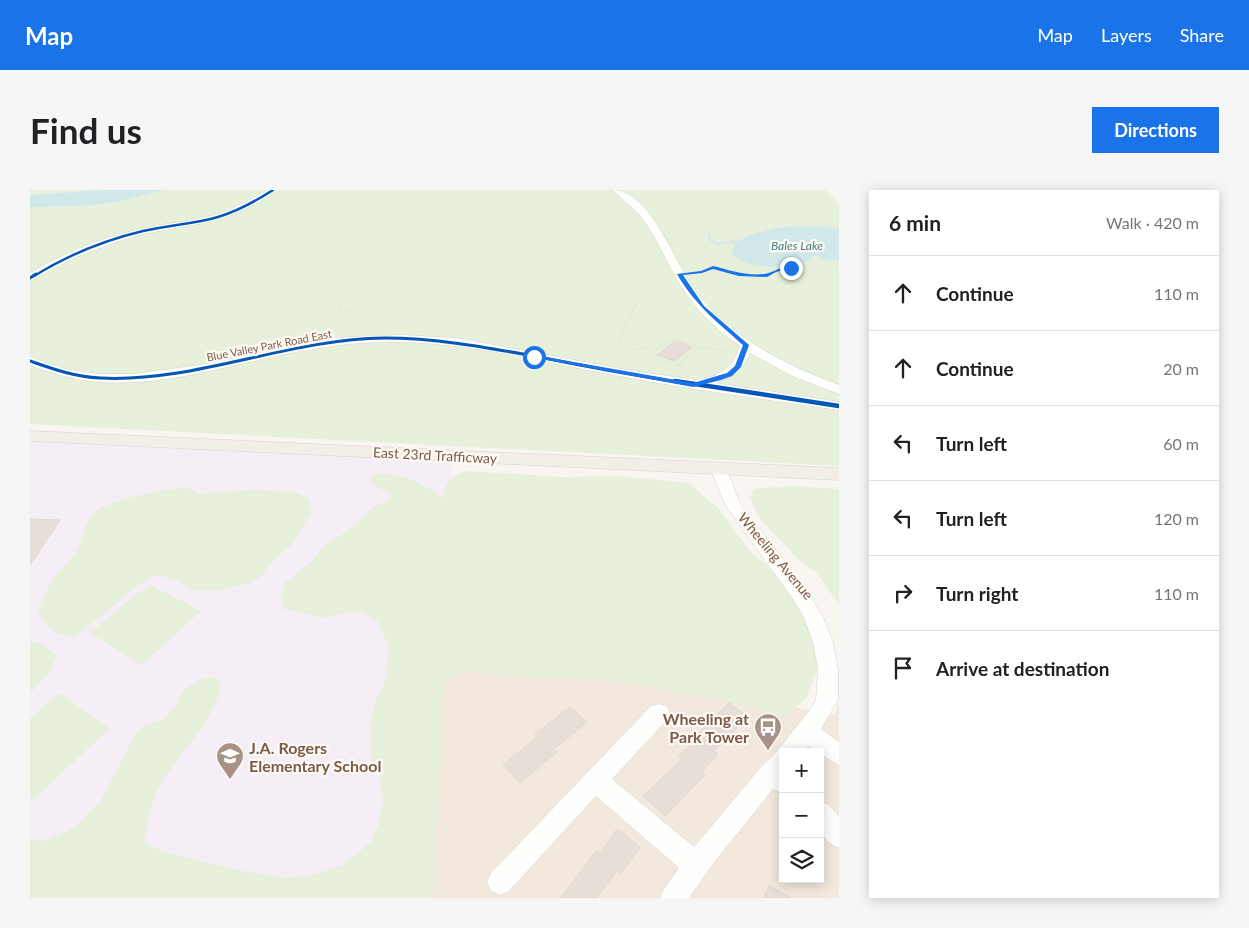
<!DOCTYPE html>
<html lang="en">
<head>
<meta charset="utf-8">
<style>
	:root { --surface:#fff; --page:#f6f6f6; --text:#202124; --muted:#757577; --line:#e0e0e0; --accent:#1a73e8 }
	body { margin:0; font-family:Lato,sans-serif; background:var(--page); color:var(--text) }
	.controls { position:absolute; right:15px; bottom:15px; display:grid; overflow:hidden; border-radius:0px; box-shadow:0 2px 12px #0003 }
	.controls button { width:45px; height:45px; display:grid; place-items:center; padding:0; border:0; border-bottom:1px solid var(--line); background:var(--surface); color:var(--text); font:25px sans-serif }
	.stop { position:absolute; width:15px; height:15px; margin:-11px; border:4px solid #1a73e8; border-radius:50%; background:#fff }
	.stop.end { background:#1a73e8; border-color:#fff; box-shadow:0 1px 5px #0008 }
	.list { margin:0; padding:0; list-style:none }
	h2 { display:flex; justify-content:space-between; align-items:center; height:65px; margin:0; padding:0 20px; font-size:21px }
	h2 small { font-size:16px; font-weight:400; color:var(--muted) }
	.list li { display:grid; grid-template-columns:32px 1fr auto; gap:15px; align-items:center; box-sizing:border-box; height:75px; padding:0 20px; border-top:1px solid var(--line) }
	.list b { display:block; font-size:19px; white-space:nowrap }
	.list em { font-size:16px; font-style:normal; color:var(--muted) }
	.icon { flex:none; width:28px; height:28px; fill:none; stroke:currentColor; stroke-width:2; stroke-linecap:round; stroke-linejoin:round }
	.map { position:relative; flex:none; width:809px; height:708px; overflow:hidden; border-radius:0px }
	header { display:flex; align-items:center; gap:30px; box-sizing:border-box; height:70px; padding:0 25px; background:var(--accent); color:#fff }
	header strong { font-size:24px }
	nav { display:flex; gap:28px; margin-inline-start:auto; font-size:18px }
	.intro { display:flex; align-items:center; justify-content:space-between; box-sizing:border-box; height:120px; padding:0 30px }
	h1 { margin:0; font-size:35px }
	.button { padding:12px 22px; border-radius:0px; background:var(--accent); color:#fff; font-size:18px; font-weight:700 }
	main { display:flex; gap:30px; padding:0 30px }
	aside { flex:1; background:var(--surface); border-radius:0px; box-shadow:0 2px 12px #0003 }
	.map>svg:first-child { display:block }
</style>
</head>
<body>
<header>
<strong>Map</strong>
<nav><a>Map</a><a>Layers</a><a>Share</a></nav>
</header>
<div class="intro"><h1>Find us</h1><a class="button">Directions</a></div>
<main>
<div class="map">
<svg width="809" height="708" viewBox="0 0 809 708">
	<rect width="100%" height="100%" fill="#f9f5f0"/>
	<!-- residential -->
	<path fill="#f2e8de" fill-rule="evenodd" d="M 408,472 L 575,480 L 804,525 L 809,514 L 809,708 L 393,708 ZM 753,562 L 790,562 L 790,689 L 753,689 Z"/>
	<!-- education -->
	<path fill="#f6eef6" d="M 0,252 L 422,271 L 393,708 L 0,708 Z"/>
	<!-- green -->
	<path fill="#e7f0db" d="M 0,0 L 795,0 L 809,14 L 809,276 L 0,234 Z
		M 436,281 L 533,287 L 586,286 L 658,293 L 687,317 L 721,362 L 748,385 L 771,410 L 792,466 L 776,509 L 755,527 L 688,508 L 657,505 L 612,495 L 568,490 L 510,488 L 430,481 L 417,490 L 412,508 L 412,556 L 402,708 L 0,708 L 0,649 L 15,651 L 46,637 L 71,610 L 106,543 L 116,535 L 134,529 L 147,515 L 153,500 L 167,491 L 178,487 L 190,489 C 195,520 143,570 129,597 C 120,615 117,634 115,653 L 135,662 L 217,682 L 257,688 L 283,685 L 314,674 L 340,653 L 348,635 L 353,613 L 350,586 L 341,571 L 340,532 L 347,507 L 354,495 L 359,457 L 348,432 L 333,422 L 311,423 L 293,428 L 254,419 L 251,409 L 255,393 L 282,371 L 294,356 L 322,338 L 343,317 L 358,311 L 361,304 L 348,298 L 340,290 L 344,284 C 370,282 393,292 413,309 C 415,293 420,286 436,281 Z
		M 761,296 L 809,299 L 809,415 L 787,383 L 769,370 L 730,329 L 720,308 L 724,299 Z
		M 156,297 L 168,304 L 222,300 L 264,302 L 279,308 L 281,324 L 262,354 L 239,375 L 232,385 L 221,393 L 184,401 L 164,401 L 150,392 L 136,387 L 123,386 L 108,395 L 63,433 L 43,447 C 24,444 15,439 8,420 C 12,410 17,399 23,389 C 29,381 37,375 43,366 C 53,354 52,337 62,325 C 74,309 135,300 156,297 Z
		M 119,394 L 171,421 L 112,475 L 59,443 Z
		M 0,452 L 10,453 L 27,465 L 20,481 L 0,504 Z
		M 29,503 L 80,538 L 3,610 L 0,608 L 0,528 Z"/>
	<!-- water -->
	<path fill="#d0e8ea" d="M 76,0 L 134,0 L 90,11 L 53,16 L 0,17 L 0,5 Z
		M 791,36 L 809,39 L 809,71 L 792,69 L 786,65 L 782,67 L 782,70 C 758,78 723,82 702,64 L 705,54 L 699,51 L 709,51 L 720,45 L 747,38 Z"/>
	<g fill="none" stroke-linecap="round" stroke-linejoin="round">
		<!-- stream -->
		<path stroke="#d0e8ea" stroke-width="2" d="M 679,43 L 679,48 L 685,54 L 698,53"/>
	</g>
	<!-- building -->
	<path fill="#e6ded7" stroke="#e2d8d2" d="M 645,151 L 662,157 L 645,171 L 627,165 Z
		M 0,329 L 30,330 L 0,375 Z
		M 699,513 L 718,527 L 684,561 L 688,564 L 671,582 L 675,585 L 635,626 L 613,606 L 652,569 L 649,566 L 667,548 L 665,546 Z
		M 540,517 L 557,532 L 524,559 L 527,562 L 490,593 L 473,575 L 507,547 L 505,544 Z
		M 587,639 L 610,657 L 591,684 L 587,680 L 567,708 L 531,708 L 566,661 L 570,663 Z
		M 739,695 L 761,708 L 734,708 Z"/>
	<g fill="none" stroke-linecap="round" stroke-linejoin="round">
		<!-- minor casing -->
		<g stroke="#d7d1cb" stroke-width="1">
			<path id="minor" d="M 237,0 L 247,0 L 226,14 L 199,26 L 169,34 L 113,44 L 86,52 L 44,68 L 0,91 L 0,83 C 34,63 71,48 110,39 C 135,33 161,32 185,25 C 204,19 221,10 237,0 Z
				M 583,0 C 619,0 644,70 662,96 C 697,147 754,174 809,195 L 809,204 L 762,186 L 720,163 C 713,180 703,188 686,193 L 809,212 L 809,220 C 736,209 662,200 589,186 C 517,173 443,153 369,152 C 328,151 287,157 247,166 C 189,178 128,197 68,192 C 44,190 22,183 0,175 L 0,167 L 36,179 L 68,184 L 104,184 L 177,174 L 300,148 L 372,145 L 426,148 L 603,181 L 666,190 L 684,186 L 696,179 L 703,172 L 710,156 C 686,140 666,120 651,96 C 638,75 629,52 615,32 C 606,19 593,11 583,0 Z
				M 688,273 L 693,275 L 696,278 L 710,313 L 776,399 L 793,427 L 803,452 L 808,479 L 808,510 L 791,539 L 809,552 L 809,575 L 790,564 L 790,562 L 787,562 L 778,556 L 773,562 L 753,562 L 753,604 L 743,599 L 685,671 L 659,708 L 630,708 L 634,699 L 649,678 L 566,606 L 479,701 L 470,705 L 461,701 L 457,692 L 461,683 L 621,516 L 629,514 L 637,516 L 640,523 L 637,530 L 582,589 L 664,657 L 732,576 L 748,560 L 782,517 L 786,510 L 788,479 L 783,452 L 774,428 L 763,409 L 696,316 L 680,278 L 683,275 Z
				M 790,611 L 799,615 L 809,627 L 809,658 C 786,649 790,633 790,611 Z"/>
		</g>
		<!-- major casing -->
		<g stroke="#dad1cc" stroke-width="1">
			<path id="major" d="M 0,241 L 809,278 L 809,290 L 0,251 Z"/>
		</g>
		<!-- path-far1 -->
		<path stroke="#dcd5d0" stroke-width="1" stroke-dasharray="0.5 2" stroke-linecap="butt" d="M 700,55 L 697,61 C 710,74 726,79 745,81
			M 704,55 L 697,52 L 743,38 L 785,34 L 809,36
			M 660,83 L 672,82 L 683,77 L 709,85 L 726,86
			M 738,86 L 745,81 L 777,74 L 784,70 L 793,70 L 809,75"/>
		<!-- path -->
		<path stroke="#dcd5d0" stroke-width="2" stroke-dasharray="0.5 2.5" stroke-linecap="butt" d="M 707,84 L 737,86 L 740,84
			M 611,114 L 606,114 L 588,151 L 590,158 C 602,162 614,156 627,159 L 618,166 L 648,175 L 656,181
			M 322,121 L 309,121 L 316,107 L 333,101 L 333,98 L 325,93
			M 627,159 L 644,149 L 675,158 L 700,161
			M 695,171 L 697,160
			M 648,175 L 670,157"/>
		<!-- minor -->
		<use href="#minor" fill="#fefefd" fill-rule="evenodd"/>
		<!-- major -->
		<use href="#major" fill="#f3eee8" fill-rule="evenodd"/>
		<!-- cycleway-far2 casing -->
		<g stroke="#fffaf3" stroke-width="4.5">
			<path id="cycleway-far2" d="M 4,86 C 38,65 75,50 113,41 C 138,35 164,34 188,27 C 208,21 226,11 243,0"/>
		</g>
		<!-- cycleway-far1 casing -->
		<g stroke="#fffaf3" stroke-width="5">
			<path id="cycleway-far1" d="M 0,88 L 6,84
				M 0,171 C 23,179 45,187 70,188 C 166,193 257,149 354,148 C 405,148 454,157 504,166 C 553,176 603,185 653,193"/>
		</g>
		<!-- cycleway casing -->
		<g stroke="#fffaf3" stroke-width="7">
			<path id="cycleway" d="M 645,191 L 809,216"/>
		</g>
		<!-- cycleway-far2 -->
		<use href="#cycleway-far2" stroke="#0057b8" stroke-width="2.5"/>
		<!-- cycleway-far1 -->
		<use href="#cycleway-far1" stroke="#0057b8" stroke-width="3"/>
		<!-- cycleway -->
		<use href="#cycleway" stroke="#0057b8" stroke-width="4.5"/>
	</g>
	<!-- route -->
	<path fill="#1a73e8" d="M 683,76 C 699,80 716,86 734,84 C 744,83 752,74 763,78 L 746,82 L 737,87 L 709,86 L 683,79 L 672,83 L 653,85 L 674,116 L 719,155 L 711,177 L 702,186 L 691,190 L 663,197 L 501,167 L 504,165 L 663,193 L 697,183 L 705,176 L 713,155 C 688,133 664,114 647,84 L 671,81 Z"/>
	<!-- icons -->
	<defs>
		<g id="bus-pin" transform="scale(1.4375)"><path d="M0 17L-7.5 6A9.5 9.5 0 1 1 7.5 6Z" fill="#a69286" stroke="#fffaf3"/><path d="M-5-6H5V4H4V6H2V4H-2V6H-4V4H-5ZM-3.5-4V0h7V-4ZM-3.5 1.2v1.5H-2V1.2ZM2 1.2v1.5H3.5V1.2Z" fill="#fff"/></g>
		<g id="school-pin" transform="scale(1.4375)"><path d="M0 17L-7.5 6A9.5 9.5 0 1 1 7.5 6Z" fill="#a69286" stroke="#fffaf3"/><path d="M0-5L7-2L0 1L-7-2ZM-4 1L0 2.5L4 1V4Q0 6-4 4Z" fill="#fff"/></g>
	</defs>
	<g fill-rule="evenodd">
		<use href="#bus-pin" x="738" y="537"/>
		<use href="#school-pin" x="200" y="566"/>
	</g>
	<g text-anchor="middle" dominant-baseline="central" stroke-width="4.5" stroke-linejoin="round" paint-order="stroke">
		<!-- far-street labels -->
		<g font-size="11" fill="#7a5c4d" stroke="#fffaf3">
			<text transform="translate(239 155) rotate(-11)">Blue Valley Park Road East</text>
		</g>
		<!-- far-water labels -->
		<g font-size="12" font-style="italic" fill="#437c86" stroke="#fffaf3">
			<text x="767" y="55">Bales Lake</text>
		</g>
		<!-- street labels -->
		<g font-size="14" fill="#7a5c4d" stroke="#fffaf3">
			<text transform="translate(405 265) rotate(3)">East 23rd Trafficway</text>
			<text transform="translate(746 366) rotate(50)">Wheeling Avenue</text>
		</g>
		<!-- near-poi labels -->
		<g font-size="16" font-weight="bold" fill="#7a5c4d" stroke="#fffaf3" text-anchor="end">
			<text x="719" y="528">Wheeling at<tspan x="719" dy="18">Park Tower</tspan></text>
			<text x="219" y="557" text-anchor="start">J.A. Rogers<tspan x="219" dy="18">Elementary School</tspan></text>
		</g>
	</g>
</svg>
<div class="controls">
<button>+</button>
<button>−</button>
<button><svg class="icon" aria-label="layers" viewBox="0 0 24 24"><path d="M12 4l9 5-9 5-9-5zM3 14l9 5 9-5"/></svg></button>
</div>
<div class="stop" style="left:504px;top:167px"></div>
<div class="stop end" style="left:761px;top:78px"></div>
</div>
<aside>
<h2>6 min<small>Walk · 420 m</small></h2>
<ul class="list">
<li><svg class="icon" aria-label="ahead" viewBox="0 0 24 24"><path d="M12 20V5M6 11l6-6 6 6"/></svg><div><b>Continue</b></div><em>110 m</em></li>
<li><svg class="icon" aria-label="ahead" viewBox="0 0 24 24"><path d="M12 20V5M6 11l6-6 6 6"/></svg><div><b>Continue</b></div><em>20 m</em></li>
<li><svg class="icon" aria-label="left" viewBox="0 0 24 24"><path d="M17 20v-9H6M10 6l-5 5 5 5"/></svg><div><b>Turn left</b></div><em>60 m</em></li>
<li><svg class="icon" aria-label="left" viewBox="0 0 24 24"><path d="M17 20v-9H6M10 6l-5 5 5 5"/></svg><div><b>Turn left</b></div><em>120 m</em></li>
<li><svg class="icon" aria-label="right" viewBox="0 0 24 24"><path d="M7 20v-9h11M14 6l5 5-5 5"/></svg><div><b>Turn right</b></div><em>110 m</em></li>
<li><svg class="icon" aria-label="arrive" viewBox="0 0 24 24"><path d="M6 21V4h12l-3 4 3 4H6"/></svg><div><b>Arrive at destination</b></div></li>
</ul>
</aside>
</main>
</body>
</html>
